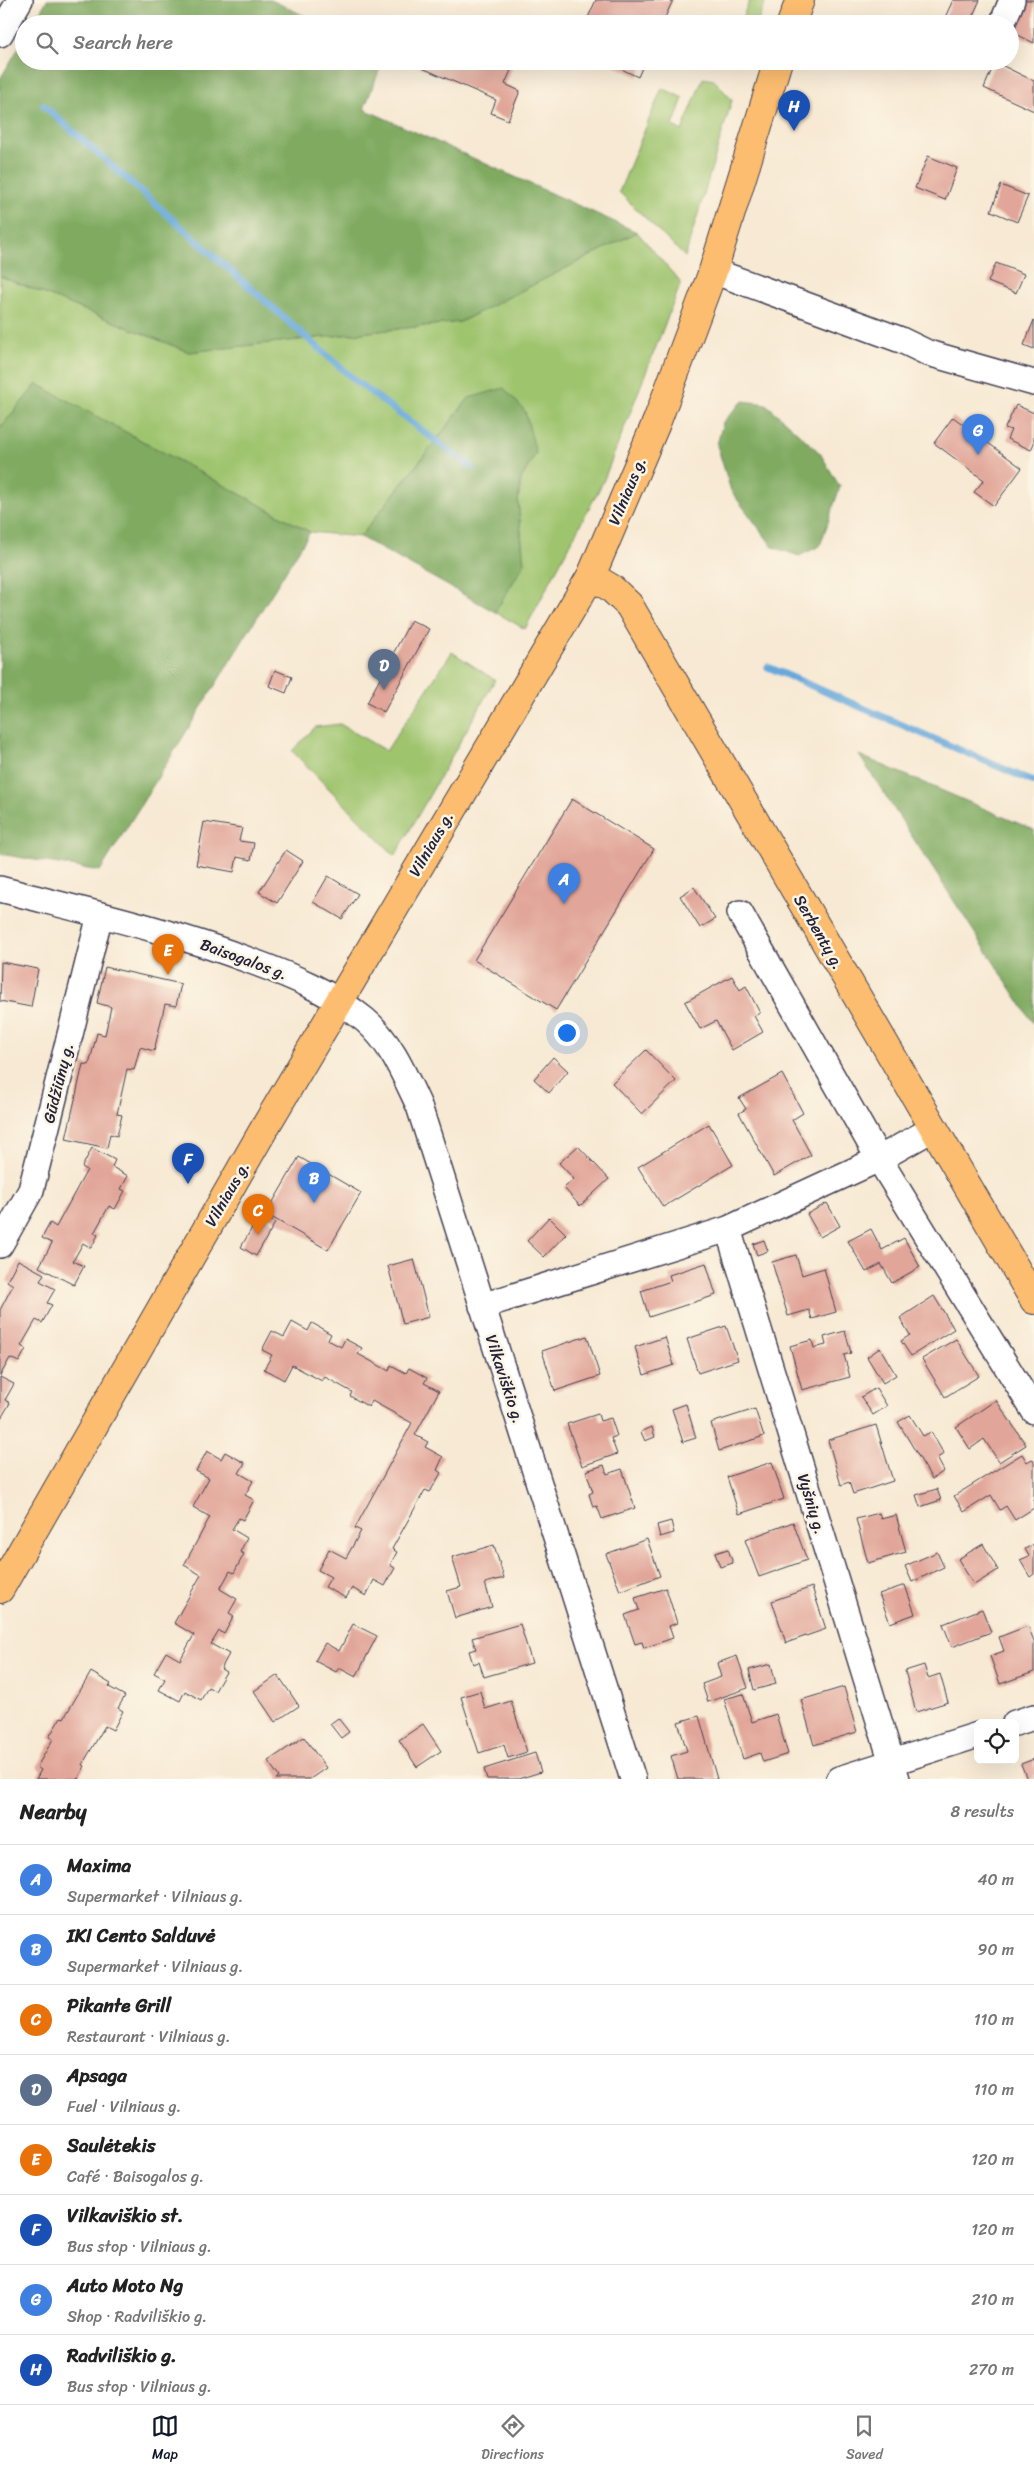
<!DOCTYPE html>
<html lang="en">
<head>
<meta charset="utf-8">
<style>
	:root { --surface:#fff; --page:#f6f6f6; --text:#222; --muted:#767676; --line:#e0e0e0; --accent:#111827 }
	body { margin:0; font-family:Sriracha,sans-serif; background:var(--page); color:var(--text) }
	.controls { position:absolute; right:15px; bottom:15px; display:grid; overflow:hidden; border-radius:8px; box-shadow:0 5px 20px #0002 }
	.controls button { width:45px; height:45px; display:grid; place-items:center; padding:0; border:0; border-bottom:1px solid var(--line); background:var(--surface); color:var(--text); font:25px sans-serif }
	.you { position:absolute; left:566px; top:1032px; width:18px; height:18px; margin:-12px; border:4px solid #fff; border-radius:50%; background:#1a73e8; box-shadow:0 0 0 8px #1a73e833 }
	.badge { display:grid; place-items:center; width:32px; height:32px; border-radius:50%; background:var(--accent); color:#fff; font-size:16px; font-weight:700 }
	.pin { position:absolute; translate:-50% -41px; filter:drop-shadow(0 1px 2px #0008) }
	.pin::after { content:''; position:absolute; top:26px; width:18px; height:15px; background:inherit; clip-path:polygon(0 0,100% 0,50% 100%) }
	.list { margin:0; padding:0; list-style:none }
	h2 { display:flex; justify-content:space-between; align-items:center; height:65px; margin:0; padding:0 20px; font-size:21px }
	h2 small { font-size:16px; font-weight:400; color:var(--muted) }
	.list li { display:grid; grid-template-columns:32px 1fr auto; gap:15px; align-items:center; box-sizing:border-box; height:70px; padding:0 20px; border-top:1px solid var(--line) }
	.list b { display:block; font-size:19px; white-space:nowrap }
	.list p { margin:0; font-size:16px; white-space:nowrap; color:var(--muted) }
	.list em { font-size:16px; font-style:normal; color:var(--muted) }
	.icon { flex:none; width:28px; height:28px; fill:none; stroke:currentColor; stroke-width:2; stroke-linecap:round; stroke-linejoin:round }
	.map { position:relative; flex:none; width:1034px; height:1779px; overflow:hidden }
	.search { position:absolute; background:var(--surface); box-shadow:0 5px 20px #0002; left:15px; right:15px; top:15px; height:55px; display:flex; align-items:center; gap:12px; box-sizing:border-box; padding:0 18px; border-radius:28px; color:var(--muted); font-size:19px }
	.sheet { height:625px; background:var(--surface) }
	nav { display:flex; justify-content:space-around; align-items:center; box-sizing:border-box; height:70px; border-top:1px solid var(--line); background:var(--surface); font-size:14px; color:var(--muted) }
	nav a { display:grid; justify-items:center; gap:2px }
	nav .on { color:var(--accent) }
	.map>svg:first-child { display:block }
</style>
</head>
<body>
<div class="map">
<svg width="1034" height="1779" viewBox="0 0 1034 1779">
	<rect width="100%" height="100%" fill="#fcf5e5"/>
	<filter id="ink" filterUnits="userSpaceOnUse"><feTurbulence type="fractalNoise" baseFrequency=".02" numOctaves="2"/><feDisplacementMap in="SourceGraphic" scale="10" xChannelSelector="R" yChannelSelector="G"/><feConvolveMatrix kernelMatrix="1 2 1 2 8 2 1 2 1" color-interpolation-filters="sRGB"/></filter>
	<filter id="wash" filterUnits="userSpaceOnUse"><feTurbulence type="fractalNoise" baseFrequency=".0096" numOctaves="4" result="noise"/><feDisplacementMap in="SourceGraphic" scale="20" xChannelSelector="R" yChannelSelector="G"/><feGaussianBlur stdDeviation="1.12" result="paint"/><feColorMatrix in="noise" values="0 0 0 0 0 0 0 0 0 0 0 0 0 0 0 0 0 1.4 0 .05"/><feComposite in="paint" operator="in"/></filter>
	<g filter="url(#wash)">
		<rect width="100%" height="100%" fill="#f7e9d3"/>
		<!-- green -->
		<path fill="#9fc46e" stroke="#607354" d="M 750,0 L 766,0 L 757,24 L 739,24 Z
			M 703,78 L 714,80 L 732,100 L 685,257 L 619,192 L 662,88 L 683,98 L 673,126 L 682,131 Z
			M 637,232 L 681,283 L 603,482 L 525,629 L 495,612 L 524,564 L 518,501 L 521,479 L 536,453 L 469,398 L 360,537 L 310,532 L 37,384 L 0,428 L 0,276 L 189,352 L 460,322 Z
			M 452,652 L 495,680 L 395,856 L 292,751 L 315,727 L 340,724 L 386,751 Z"/>
		<!-- forest -->
		<path fill="#7faa61" stroke="#50664e" d="M 47,0 L 271,0 L 322,24 L 33,24 Z
			M 24,39 L 24,61 L 383,61 L 364,109 L 637,232 L 460,322 L 189,352 L 0,276 L 0,79 Z
			M 37,384 L 310,532 L 100,871 L 0,854 L 0,428 Z
			M 504,388 L 525,411 L 536,453 L 521,479 L 518,501 L 524,564 L 495,612 L 360,537 L 469,398 Z
			M 743,401 L 766,404 L 820,453 L 840,487 L 820,546 L 799,556 L 773,547 L 731,491 L 717,445 L 723,422 Z
			M 859,755 L 1034,830 L 1034,1024 Z"/>
		<g fill="none" stroke-linecap="round" stroke-linejoin="round">
			<!-- stream -->
			<path stroke="#67a9db" stroke-width="7" d="M 43,105 L 357,382 L 471,467
				M 768,667 L 1034,782"/>
		</g>
		<g id="blocks">
			<!-- building -->
			<path fill="#e1a699" d="M 596,0 L 673,0 L 662,24 L 585,24 Z
				M 953,0 L 980,0 L 969,24 L 942,24 Z
				M 1025,0 L 1034,0 L 1034,43 L 1010,31 Z
				M 406,61 L 515,61 L 505,84 L 520,91 L 508,120 L 491,113 L 496,100 Z
				M 605,61 L 645,61 L 638,77 Z
				M 995,62 L 1034,81 L 1034,111 L 984,88 Z
				M 928,156 L 957,168 L 945,200 L 915,188 Z
				M 1001,185 L 1028,196 L 1017,222 L 991,211 Z
				M 996,263 L 1024,274 L 1016,293 L 988,282 Z
				M 1034,320 L 1034,349 L 1024,345 Z
				M 1016,405 L 1034,413 L 1034,443 L 1031,450 L 1007,439 L 1011,430 L 1005,428 Z
				M 953,417 L 1022,468 L 994,506 L 974,492 L 984,480 L 934,443 Z
				M 411,620 L 429,629 L 384,712 L 367,703 Z
				M 275,670 L 292,677 L 286,693 L 269,686 Z
				M 572,799 L 654,849 L 556,1010 L 474,960 Z
				M 204,822 L 242,828 L 239,841 L 254,843 L 251,860 L 237,857 L 234,872 L 196,865 Z
				M 286,850 L 303,861 L 277,903 L 259,892 Z
				M 328,876 L 358,894 L 342,919 L 313,902 Z
				M 694,887 L 715,919 L 700,928 L 680,896 Z
				M 1,962 L 38,969 L 31,1007 L 0,1001 Z
				M 105,967 L 181,984 L 176,1006 L 165,1004 L 154,1051 L 140,1047 L 134,1070 L 127,1069 L 117,1114 L 122,1115 L 117,1136 L 110,1134 L 107,1148 L 66,1139 L 83,1064 L 89,1065 L 97,1033 L 105,1035 L 111,1007 L 97,1003 Z
				M 732,976 L 740,990 L 746,986 L 760,1013 L 754,1016 L 763,1032 L 732,1050 L 716,1021 L 700,1029 L 685,1002 Z
				M 646,1050 L 676,1081 L 642,1114 L 612,1083 Z
				M 553,1057 L 568,1071 L 549,1093 L 534,1079 Z
				M 782,1074 L 803,1113 L 792,1120 L 811,1155 L 774,1176 L 739,1113 L 746,1109 L 739,1098 Z
				M 709,1124 L 733,1165 L 663,1207 L 638,1167 Z
				M 578,1146 L 609,1179 L 580,1206 L 564,1188 L 574,1179 L 559,1163 Z
				M 92,1148 L 115,1160 L 112,1167 L 128,1176 L 121,1189 L 125,1191 L 115,1209 L 109,1206 L 94,1233 L 98,1235 L 91,1248 L 83,1243 L 73,1261 L 84,1266 L 74,1285 L 39,1267 L 52,1243 L 42,1238 L 50,1223 L 56,1227 L 87,1170 L 82,1167 Z
				M 299,1157 L 361,1193 L 328,1250 L 266,1214 Z
				M 827,1203 L 840,1226 L 820,1237 L 807,1214 Z
				M 260,1214 L 275,1223 L 256,1256 L 241,1247 Z
				M 549,1217 L 566,1234 L 544,1257 L 527,1241 Z
				M 871,1229 L 882,1250 L 904,1238 L 920,1267 L 892,1283 L 881,1264 L 866,1272 L 848,1241 Z
				M 764,1240 L 768,1251 L 757,1255 L 753,1244 Z
				M 796,1255 L 802,1275 L 824,1268 L 836,1312 L 812,1319 L 809,1310 L 788,1316 L 772,1262 Z
				M 414,1259 L 429,1317 L 403,1324 L 388,1266 Z
				M 18,1260 L 44,1274 L 40,1281 L 55,1289 L 47,1303 L 52,1305 L 42,1323 L 36,1320 L 21,1346 L 26,1349 L 19,1362 L 10,1358 L 0,1376 L 0,1310 L 13,1285 L 7,1281 Z
				M 706,1263 L 716,1295 L 649,1317 L 641,1291 L 671,1281 L 669,1275 Z
				M 934,1296 L 954,1329 L 911,1356 L 901,1341 L 910,1335 L 900,1318 Z
				M 292,1322 L 308,1331 L 312,1323 L 331,1334 L 328,1340 L 341,1347 L 345,1339 L 362,1348 L 358,1354 L 389,1371 L 391,1365 L 406,1373 L 409,1368 L 427,1378 L 424,1383 L 439,1391 L 415,1435 L 428,1442 L 425,1447 L 443,1457 L 437,1470 L 441,1473 L 430,1492 L 425,1490 L 392,1549 L 397,1552 L 390,1565 L 395,1568 L 385,1586 L 374,1580 L 366,1596 L 352,1588 L 346,1598 L 325,1587 L 331,1577 L 318,1570 L 329,1549 L 346,1558 L 361,1531 L 355,1528 L 412,1423 L 372,1401 L 369,1407 L 350,1396 L 352,1392 L 325,1377 L 322,1381 L 292,1365 L 284,1380 L 264,1369 L 272,1355 L 262,1350 L 272,1331 L 284,1337 Z
				M 726,1326 L 738,1360 L 698,1373 L 687,1339 Z
				M 845,1331 L 851,1353 L 844,1355 L 850,1377 L 802,1390 L 790,1346 L 812,1340 L 814,1348 L 826,1345 L 824,1337 Z
				M 587,1336 L 600,1376 L 555,1391 L 542,1351 Z
				M 665,1337 L 674,1365 L 644,1375 L 635,1347 Z
				M 956,1339 L 979,1376 L 945,1397 L 922,1359 Z
				M 880,1348 L 896,1375 L 883,1383 L 867,1357 Z
				M 0,1377 L 14,1384 L 5,1400 L 10,1403 L 0,1420 Z
				M 876,1388 L 887,1406 L 873,1415 L 861,1397 Z
				M 996,1400 L 1026,1445 L 999,1462 L 984,1439 L 970,1449 L 956,1427 Z
				M 686,1404 L 696,1438 L 683,1442 L 672,1409 Z
				M 755,1409 L 764,1436 L 719,1451 L 711,1423 Z
				M 598,1414 L 600,1421 L 611,1418 L 617,1436 L 611,1438 L 617,1454 L 582,1466 L 567,1424 Z
				M 910,1415 L 923,1436 L 931,1432 L 944,1454 L 937,1458 L 944,1471 L 932,1479 L 898,1422 Z
				M 876,1425 L 893,1481 L 853,1494 L 849,1482 L 841,1485 L 828,1440 Z
				M 652,1427 L 655,1437 L 645,1441 L 641,1432 Z
				M 207,1451 L 221,1459 L 225,1452 L 245,1463 L 239,1473 L 253,1481 L 245,1495 L 254,1500 L 243,1520 L 239,1518 L 232,1529 L 247,1538 L 240,1552 L 244,1554 L 234,1573 L 230,1571 L 220,1589 L 237,1599 L 229,1613 L 234,1616 L 224,1634 L 219,1631 L 211,1644 L 229,1654 L 221,1669 L 226,1672 L 215,1691 L 208,1687 L 201,1700 L 185,1691 L 180,1701 L 159,1690 L 165,1679 L 154,1673 L 166,1652 L 180,1660 L 194,1635 L 174,1623 L 201,1575 L 184,1565 L 210,1517 L 193,1507 L 209,1478 L 196,1471 Z
				M 1022,1454 L 1027,1462 L 1032,1459 L 1034,1462 L 1034,1508 L 1015,1520 L 1006,1506 L 1000,1510 L 991,1495 L 964,1512 L 954,1496 Z
				M 772,1462 L 784,1499 L 739,1514 L 727,1477 Z
				M 604,1465 L 607,1474 L 622,1469 L 635,1508 L 602,1519 L 597,1506 L 593,1507 L 589,1494 L 593,1492 L 586,1471 Z
				M 937,1489 L 941,1500 L 920,1507 L 916,1495 Z
				M 879,1513 L 881,1519 L 896,1515 L 906,1552 L 868,1563 L 856,1519 Z
				M 671,1521 L 674,1533 L 660,1537 L 657,1525 Z
				M 793,1522 L 807,1560 L 759,1577 L 745,1540 Z
				M 647,1539 L 660,1576 L 620,1591 L 606,1554 Z
				M 983,1544 L 998,1570 L 974,1585 L 958,1559 Z
				M 1034,1544 L 1034,1574 L 1030,1577 L 1020,1560 L 1029,1556 L 1025,1549 Z
				M 494,1545 L 504,1578 L 485,1583 L 492,1607 L 455,1618 L 447,1591 L 461,1587 L 452,1557 Z
				M 728,1549 L 733,1563 L 720,1567 L 715,1553 Z
				M 937,1552 L 944,1567 L 912,1582 L 905,1566 Z
				M 905,1585 L 915,1614 L 890,1623 L 879,1594 Z
				M 812,1587 L 826,1629 L 786,1643 L 772,1601 Z
				M 666,1588 L 677,1623 L 669,1626 L 673,1638 L 644,1648 L 642,1642 L 635,1644 L 625,1615 L 639,1610 L 635,1598 Z
				M 982,1609 L 991,1632 L 952,1647 L 943,1624 Z
				M 353,1624 L 377,1636 L 356,1677 L 339,1668 L 336,1672 L 315,1661 L 325,1643 L 339,1651 Z
				M 520,1624 L 532,1663 L 484,1677 L 479,1662 L 473,1664 L 469,1651 L 476,1649 L 472,1638 Z
				M 1028,1626 L 1034,1641 L 1034,1672 L 1000,1684 L 990,1656 L 1004,1651 L 999,1637 Z
				M 737,1656 L 748,1688 L 708,1702 L 702,1684 L 721,1677 L 717,1663 Z
				M 771,1664 L 776,1684 L 754,1690 L 749,1670 Z
				M 924,1665 L 928,1678 L 940,1674 L 948,1702 L 916,1712 L 905,1671 Z
				M 91,1672 L 111,1684 L 109,1687 L 125,1696 L 118,1708 L 123,1711 L 113,1730 L 105,1726 L 82,1765 L 85,1766 L 78,1779 L 36,1779 L 41,1770 L 37,1767 L 53,1739 L 49,1737 L 61,1717 L 64,1718 Z
				M 278,1675 L 299,1706 L 275,1722 L 254,1691 Z
				M 844,1687 L 857,1732 L 814,1745 L 801,1700 Z
				M 480,1691 L 485,1709 L 511,1701 L 527,1752 L 508,1758 L 504,1745 L 479,1753 L 461,1697 Z
				M 743,1694 L 752,1722 L 776,1714 L 788,1754 L 763,1762 L 760,1753 L 743,1759 L 724,1699 Z
				M 699,1716 L 717,1779 L 678,1779 L 671,1756 L 687,1751 L 678,1722 Z
				M 338,1718 L 349,1732 L 341,1738 L 330,1724 Z
				M 423,1724 L 441,1751 L 417,1767 L 399,1740 Z
				M 304,1737 L 326,1768 L 310,1779 L 276,1779 L 279,1777 L 268,1761 Z
				M 535,1753 L 541,1772 L 518,1779 L 487,1779 L 484,1769 Z
				M 1034,1759 L 1034,1779 L 1027,1779 L 1021,1764 Z"/>
		</g>
	</g>
	<g filter="url(#ink)">
		<use href="#blocks" fill-opacity="0" stroke="#424052" stroke-width="1"/>
		<g fill="none" stroke-linecap="round" stroke-linejoin="round">
			<!-- street casing -->
			<g stroke="#424052" stroke-width="28">
				<path id="street" d="M 1002,24 L 1012,0
					M 0,34 L 20,0
					M 713,271 L 901,340 L 928,353 L 1034,383
					M 0,889 C 84,911 170,930 251,961 C 292,976 331,992 365,1020 C 391,1042 405,1076 419,1106 L 633,1779
					M 740,913 L 879,1159 L 1034,1411
					M 728,1229 L 897,1779
					M 0,1245 L 31,1190 L 100,915
					M 482,1306 L 728,1229 L 879,1159 L 934,1128
					M 1015,1723 L 1034,1717
					M 839,1779 L 978,1735"/>
			</g>
			<!-- primary casing -->
			<g stroke="#424052" stroke-width="30">
				<path id="primary" d="M 591,576 L 611,588 L 629,605 L 1034,1300"/>
			</g>
			<!-- highway casing -->
			<g stroke="#424052" stroke-width="30">
				<path id="highway" d="M 791,24 L 800,0
					M 0,1589 L 268,1122 L 591,576 L 657,421 L 713,271 L 778,61"/>
			</g>
			<!-- street -->
			<use href="#street" stroke="#fff" stroke-width="25"/>
			<!-- primary -->
			<use href="#primary" stroke="#fcbd6f" stroke-width="28"/>
			<!-- highway -->
			<use href="#highway" stroke="#fcbd6f" stroke-width="28"/>
		</g>
	</g>
	<g text-anchor="middle" dominant-baseline="central" stroke-width="5" stroke-linejoin="round" paint-order="stroke">
		<!-- street labels -->
		<g font-size="16" fill="#22223b" stroke="#fcf5e5">
			<text transform="translate(627 491) rotate(-67)">Vilniaus g.</text>
			<text transform="translate(431 844) rotate(-60)">Vilniaus g.</text>
			<text transform="translate(819 932) rotate(60)">Serbentų g.</text>
			<text transform="translate(244 959) rotate(20)">Baisogalos g.</text>
			<text transform="translate(58 1083) rotate(-76)">Gūdžiūnų g.</text>
			<text transform="translate(227 1194) rotate(-60)">Vilniaus g.</text>
			<text transform="translate(505 1379) rotate(72)">Vilkaviškio g.</text>
			<text transform="translate(812 1504) rotate(73)">Vyšnių g.</text>
		</g>
	</g>
</svg>
<div class="controls">
<button><svg class="icon" aria-label="locate" viewBox="0 0 24 24"><circle cx="12" cy="12" r="6"/><path d="M12 2v4M12 18v4M2 12h4M18 12h4"/></svg></button>
</div>
<div class="you"></div>
<div class="pin badge" style="left:564px;top:904px;background:#3f7fe0">A</div>
<div class="pin badge" style="left:314px;top:1203px;background:#3f7fe0">B</div>
<div class="pin badge" style="left:258px;top:1235px;background:#e8710a">C</div>
<div class="pin badge" style="left:384px;top:690px;background:#5c6f8a">D</div>
<div class="pin badge" style="left:168px;top:975px;background:#e8710a">E</div>
<div class="pin badge" style="left:188px;top:1184px;background:#1a4fb4">F</div>
<div class="pin badge" style="left:978px;top:455px;background:#3f7fe0">G</div>
<div class="pin badge" style="left:794px;top:131px;background:#1a4fb4">H</div>
<div class="search"><svg class="icon" aria-label="search" viewBox="0 0 24 24"><circle cx="10" cy="10" r="6"/><path d="M15 15l6 6"/></svg>Search here</div>
</div>
<section class="sheet">
<h2>Nearby<small>8 results</small></h2>
<ul class="list">
<li><span class="badge" style="background:#3f7fe0">A</span><div><b>Maxima</b><p>Supermarket · Vilniaus g.</p></div><em>40 m</em></li>
<li><span class="badge" style="background:#3f7fe0">B</span><div><b>IKI Cento Salduvė</b><p>Supermarket · Vilniaus g.</p></div><em>90 m</em></li>
<li><span class="badge" style="background:#e8710a">C</span><div><b>Pikante Grill</b><p>Restaurant · Vilniaus g.</p></div><em>110 m</em></li>
<li><span class="badge" style="background:#5c6f8a">D</span><div><b>Apsaga</b><p>Fuel · Vilniaus g.</p></div><em>110 m</em></li>
<li><span class="badge" style="background:#e8710a">E</span><div><b>Saulėtekis</b><p>Café · Baisogalos g.</p></div><em>120 m</em></li>
<li><span class="badge" style="background:#1a4fb4">F</span><div><b>Vilkaviškio st.</b><p>Bus stop · Vilniaus g.</p></div><em>120 m</em></li>
<li><span class="badge" style="background:#3f7fe0">G</span><div><b>Auto Moto Ng</b><p>Shop · Radviliškio g.</p></div><em>210 m</em></li>
<li><span class="badge" style="background:#1a4fb4">H</span><div><b>Radviliškio g.</b><p>Bus stop · Vilniaus g.</p></div><em>270 m</em></li>
</ul>
</section>
<nav>
<a class="on"><svg class="icon" aria-label="map" viewBox="0 0 24 24"><path d="M3 6l6-2 6 2 6-2v14l-6 2-6-2-6 2zM9 4v14M15 6v14"/></svg>Map</a>
<a><svg class="icon" aria-label="directions" viewBox="0 0 24 24"><path d="M12 3l9 9-9 9-9-9zM9 14v-3h6M13 9l2 2-2 2"/></svg>Directions</a>
<a><svg class="icon" aria-label="saved" viewBox="0 0 24 24"><path d="M7 4h10v16l-5-4-5 4z"/></svg>Saved</a>
</nav>
</body>
</html>
